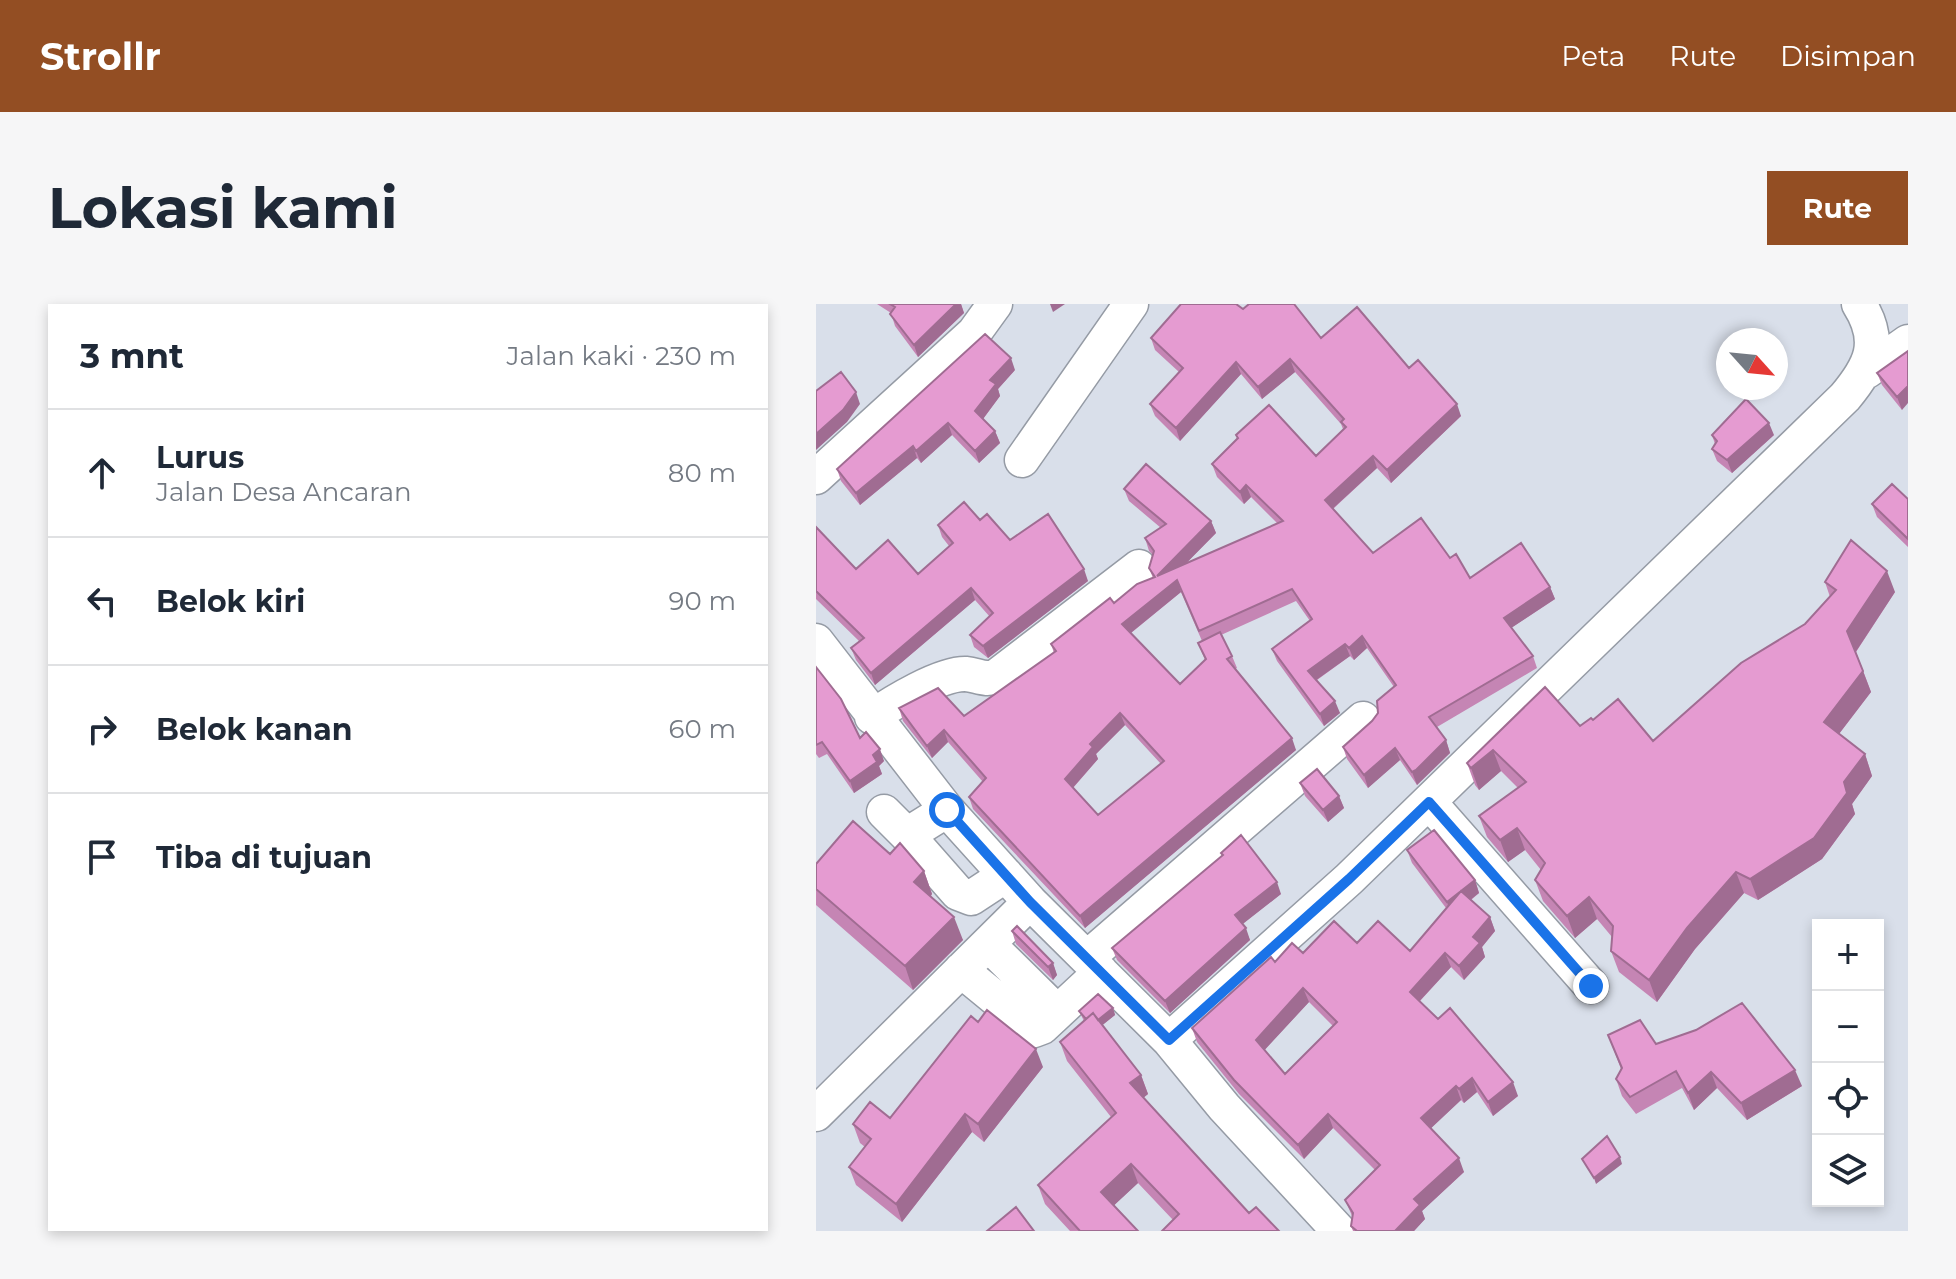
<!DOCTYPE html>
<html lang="id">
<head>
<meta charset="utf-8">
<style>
	:root { --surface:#fff; --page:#f6f6f7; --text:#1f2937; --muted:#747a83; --line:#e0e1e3; --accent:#934e23 }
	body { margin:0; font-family:Montserrat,sans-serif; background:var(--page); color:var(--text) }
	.controls { position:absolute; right:24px; bottom:24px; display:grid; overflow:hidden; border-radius:0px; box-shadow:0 4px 12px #0003 }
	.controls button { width:72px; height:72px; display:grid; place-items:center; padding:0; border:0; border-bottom:2px solid var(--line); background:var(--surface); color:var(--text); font:40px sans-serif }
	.compass { position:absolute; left:900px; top:24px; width:72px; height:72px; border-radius:50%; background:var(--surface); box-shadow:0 4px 12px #0003; rotate:117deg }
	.stop { position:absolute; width:24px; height:24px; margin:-18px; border:6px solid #1a73e8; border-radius:50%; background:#fff }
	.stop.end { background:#1a73e8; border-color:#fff; box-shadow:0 2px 8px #0008 }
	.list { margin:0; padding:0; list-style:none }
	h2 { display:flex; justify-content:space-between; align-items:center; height:104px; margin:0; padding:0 32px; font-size:34px }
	h2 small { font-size:26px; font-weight:400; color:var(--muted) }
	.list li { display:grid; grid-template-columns:52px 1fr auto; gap:24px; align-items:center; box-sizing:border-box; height:128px; padding:0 32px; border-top:2px solid var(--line) }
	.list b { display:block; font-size:30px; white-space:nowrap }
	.list p { margin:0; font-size:26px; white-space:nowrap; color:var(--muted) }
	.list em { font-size:26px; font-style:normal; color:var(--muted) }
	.icon { flex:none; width:44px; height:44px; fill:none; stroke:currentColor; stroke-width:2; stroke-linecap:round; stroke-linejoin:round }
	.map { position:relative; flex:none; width:1092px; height:927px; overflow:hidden; border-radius:0px }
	header { display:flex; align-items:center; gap:48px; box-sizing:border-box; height:112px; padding:0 40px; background:var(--accent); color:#fff }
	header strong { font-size:38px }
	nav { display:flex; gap:44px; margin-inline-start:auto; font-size:28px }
	.intro { display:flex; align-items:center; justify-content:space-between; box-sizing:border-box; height:192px; padding:0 48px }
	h1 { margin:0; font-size:56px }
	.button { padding:20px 36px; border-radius:0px; background:var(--accent); color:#fff; font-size:28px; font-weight:700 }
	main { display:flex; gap:48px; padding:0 48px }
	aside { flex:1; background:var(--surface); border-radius:0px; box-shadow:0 4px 12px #0003 }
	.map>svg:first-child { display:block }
</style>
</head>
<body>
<header>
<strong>Strollr</strong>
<nav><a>Peta</a><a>Rute</a><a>Disimpan</a></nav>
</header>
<div class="intro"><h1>Lokasi kami</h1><a class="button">Rute</a></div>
<main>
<aside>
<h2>3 mnt<small>Jalan kaki · 230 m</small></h2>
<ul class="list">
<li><svg class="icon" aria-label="ahead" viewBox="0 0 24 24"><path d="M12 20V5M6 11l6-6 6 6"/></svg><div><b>Lurus</b><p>Jalan Desa Ancaran</p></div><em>80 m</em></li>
<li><svg class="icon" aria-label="left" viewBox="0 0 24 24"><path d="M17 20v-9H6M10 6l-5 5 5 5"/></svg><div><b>Belok kiri</b></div><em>90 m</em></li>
<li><svg class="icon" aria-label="right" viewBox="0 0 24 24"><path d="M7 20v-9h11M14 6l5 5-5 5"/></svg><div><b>Belok kanan</b></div><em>60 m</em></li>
<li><svg class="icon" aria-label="arrive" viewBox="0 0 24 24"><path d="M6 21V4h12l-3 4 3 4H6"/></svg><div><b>Tiba di tujuan</b></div></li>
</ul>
</aside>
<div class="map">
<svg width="1092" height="927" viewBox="0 0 1092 927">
	<rect width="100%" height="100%" fill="#d9dfea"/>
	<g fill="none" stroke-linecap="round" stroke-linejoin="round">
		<!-- minor casing -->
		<g stroke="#959ba5" stroke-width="37">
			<path id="minor" d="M 1051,67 L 1092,38
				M 206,156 L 315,0
				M 0,173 L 158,29 L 179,0
				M 0,337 L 131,506 L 214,598 L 353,736 L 408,803 L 523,927
				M 56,413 C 76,399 125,369 150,370 C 162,371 169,377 181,372 L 323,263
				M 613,498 L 775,682
				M 131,506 L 91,531 L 142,589 L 155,594 L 190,571
				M 68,508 L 91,531
				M 172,640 L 241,708
				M 271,654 L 547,415
				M 145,666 L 218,726 L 226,723 L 285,668
				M 353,736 L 533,575 L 1029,93 C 1055,62 1067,38 1043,0
				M 0,810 L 214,598"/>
		</g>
		<!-- minor -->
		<use href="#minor" stroke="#fff" stroke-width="34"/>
	</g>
	<!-- wall -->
	<path fill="#c585b4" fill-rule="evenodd" d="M 61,0 L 145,0 L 148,9 L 102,53 L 79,22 L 75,9 Z
		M 427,5 L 505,34 L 593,64 L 645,112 L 575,179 L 561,164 L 517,205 L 557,249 L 634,254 L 654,274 L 734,283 L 739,295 L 695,324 L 717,352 L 721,364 L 621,423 L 630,436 L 634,449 L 601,481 L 584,456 L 552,484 L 531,455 L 527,443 L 556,417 L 578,383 L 551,344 L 538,356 L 534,352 L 501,376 L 524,409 L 508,422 L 461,357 L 456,345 L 494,317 L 480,297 L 405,331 L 416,352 L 421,364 L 419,365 L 480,446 L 269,624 L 157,505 L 153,493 L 167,478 L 132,438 L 116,454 L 87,417 L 83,404 L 148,412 L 238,349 L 235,340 L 337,274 L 333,264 L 337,251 L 333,247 L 329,234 L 345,224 L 313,197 L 308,185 L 395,217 L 400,229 L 370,259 L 462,220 L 435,193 L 428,200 L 401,173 L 396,160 L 421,135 L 420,131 L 500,152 L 527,125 L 525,120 L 479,68 L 446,95 L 425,70 L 364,137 L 339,112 L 334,100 L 363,68 L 339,46 L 335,34 ZM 365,288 L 386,337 L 382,339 L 389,356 L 364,380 L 315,329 ZM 309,421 L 345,460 L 282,511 L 257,484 L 282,455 L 280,450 Z
		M 1092,47 L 1086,106 L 1066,81 L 1061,69 Z
		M 199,66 L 182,85 L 184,92 L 167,115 L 179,127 L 184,139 L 163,159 L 136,131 L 105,159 L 101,154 L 44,201 L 25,177 L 21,165 Z
		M 896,131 L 958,131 L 916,169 L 901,157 L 896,145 L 899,140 Z
		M 1092,195 L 1092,243 L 1061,213 L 1056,200 Z
		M 164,216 L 194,236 L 272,277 L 172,354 L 158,343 L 154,331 L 174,313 L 159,296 L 59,381 L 40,356 L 35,344 L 43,337 L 0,295 L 0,223 L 40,265 L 102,270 L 133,242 L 126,233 L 122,221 Z
		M 1009,278 L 1079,288 L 1040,348 L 1055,388 L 1023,430 L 1049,450 L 1056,472 L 1036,500 L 1039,510 L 1006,555 L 942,596 L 928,589 L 879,645 L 841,698 L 803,668 L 795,647 L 796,633 L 781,615 L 759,634 L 727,597 L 719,576 L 725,566 L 709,546 L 692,558 L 671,533 L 663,512 L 702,484 L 685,467 L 663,486 L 659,481 L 651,459 L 729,383 L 764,422 L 777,416 L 837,437 L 989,320 L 1014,293 Z
		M 0,363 L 44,434 L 68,457 L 63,462 L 66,470 L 38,489 L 11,450 L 3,454 L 0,450 Z
		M 484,479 L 523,492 L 528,504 L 512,518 L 489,492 Z
		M 591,546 L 659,576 L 663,589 L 655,596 L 674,613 L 679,627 L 666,643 L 669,653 L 648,676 L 635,663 L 604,697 L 702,792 L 677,812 L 661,788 L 648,799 L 645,796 L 615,824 L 648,868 L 606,907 L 609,915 L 598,927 L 537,927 L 535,922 L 537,914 L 529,896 L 559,866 L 517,824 L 488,855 L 423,790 L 381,738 L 376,724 L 459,658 L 487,649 L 541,639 L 594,647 L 630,604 L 596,559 ZM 493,698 L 517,722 L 469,770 L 448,746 Z
		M 405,549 L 465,590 L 426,620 L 434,636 L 354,709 L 301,656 L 296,644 L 406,552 Z
		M 74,550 L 108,567 L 116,590 L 115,592 L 147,636 L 97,686 L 0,601 L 0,560 Z
		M 196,627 L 237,659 L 241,671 L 237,676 L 200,640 Z
		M 297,704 L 299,711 L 286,721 L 325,771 L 332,790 L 327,794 L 433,909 L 463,927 L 357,916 L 322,879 L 298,901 L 322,927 L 254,927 L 229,900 L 222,881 L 295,813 L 251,757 L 244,738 L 268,717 L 263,707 Z
		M 792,731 L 840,740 L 986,782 L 931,816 L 901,784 L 878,806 L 866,784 L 820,810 L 806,792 L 800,775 L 805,765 Z
		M 227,763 L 168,838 L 156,828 L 86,918 L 40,881 L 33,863 L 49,843 L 44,839 L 37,820 L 74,814 Z"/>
	<!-- shaded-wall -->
	<path fill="#a06c92" d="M 140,0 L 145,0 L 148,9 L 102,53 L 98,41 Z
		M 234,0 L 249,0 L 237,8 Z
		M 195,54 L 199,66 L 182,85 L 184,92 L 164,119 L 159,107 L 174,76 Z
		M 474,55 L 479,68 L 446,95 L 442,83 Z
		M 420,58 L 425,70 L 364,137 L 360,124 Z
		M 1092,82 L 1092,99 L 1086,106 L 1081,93 Z
		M 40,88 L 44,100 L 31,118 L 0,146 L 0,130 Z
		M 641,100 L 645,112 L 575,179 L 571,166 Z
		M 132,119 L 136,131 L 105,159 L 100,147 Z
		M 953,119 L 958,131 L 916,169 L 911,156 Z
		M 179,127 L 184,139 L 163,159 L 159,147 Z
		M 97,142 L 101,154 L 44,201 L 40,189 Z
		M 557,152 L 561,164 L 513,208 L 509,196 Z
		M 430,181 L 435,193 L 428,200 L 424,188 Z
		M 395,217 L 400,229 L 346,284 L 341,272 Z
		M 268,265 L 272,277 L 172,354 L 167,342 Z
		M 1071,267 L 1079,288 L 1039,349 L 1031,327 Z
		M 361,276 L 365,288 L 311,332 L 306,320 Z
		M 734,283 L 739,295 L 692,326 L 688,314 Z
		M 155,284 L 159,296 L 59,381 L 55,369 Z
		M 546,332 L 551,344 L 538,356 L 533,344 Z
		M 529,340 L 534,352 L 496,379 L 492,367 Z
		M 1047,367 L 1055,388 L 1016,439 L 1008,418 Z
		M 519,397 L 524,409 L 508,422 L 504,410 Z
		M 304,409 L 309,421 L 280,450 L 282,455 L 254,487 L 249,475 L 274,440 Z
		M 128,426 L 132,438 L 116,454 L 111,442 Z
		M 476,434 L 480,446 L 269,624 L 264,612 Z
		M 630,436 L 634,449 L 601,481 L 596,468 Z
		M 579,444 L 584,456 L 552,484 L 548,471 Z
		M 64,445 L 68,457 L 63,462 L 66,470 L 38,489 L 34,477 Z
		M 677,446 L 685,467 L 663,486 L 655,464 Z
		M 1049,450 L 1056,472 L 1036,500 L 1039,510 L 1006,555 L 942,596 L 934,575 Z
		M 523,492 L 528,504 L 512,518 L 507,506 Z
		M 701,524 L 709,546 L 692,558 L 684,536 Z
		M 108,567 L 116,590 L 107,601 L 98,578 Z
		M 920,568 L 928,589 L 879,645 L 841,698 L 833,676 L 871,624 Z
		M 659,576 L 663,589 L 635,611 L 631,598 Z
		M 461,578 L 465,590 L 423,623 L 419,611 Z
		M 773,593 L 781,615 L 759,634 L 751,612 Z
		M 138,613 L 147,636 L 97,686 L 89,662 Z
		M 674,613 L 679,627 L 666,643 L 669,653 L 648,676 L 643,662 L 657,633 Z
		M 430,624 L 434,636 L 354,709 L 349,697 Z
		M 629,649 L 635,663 L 599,702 L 594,688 Z
		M 237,659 L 241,671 L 237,676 L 232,663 Z
		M 487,684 L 493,698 L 445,750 L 440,736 Z
		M 297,704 L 299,711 L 278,728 L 275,722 Z
		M 220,745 L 227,763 L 168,838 L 162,820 Z
		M 979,766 L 986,782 L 931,816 L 925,799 Z
		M 895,768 L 901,784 L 878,806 L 872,789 Z
		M 325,771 L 332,790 L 321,799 L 314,779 Z
		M 656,774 L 661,788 L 648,799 L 643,785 Z
		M 697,778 L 702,792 L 677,812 L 672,798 Z
		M 640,782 L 645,796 L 611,828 L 605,814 Z
		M 149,810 L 156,828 L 86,918 L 80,900 Z
		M 512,810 L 517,824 L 488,855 L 482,841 Z
		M 804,853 L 806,860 L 780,880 L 778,874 Z
		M 643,854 L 648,868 L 606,907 L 609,915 L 598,927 L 579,927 L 598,895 Z
		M 315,860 L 322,879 L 292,907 L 285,888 Z"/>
	<!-- building -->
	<path fill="#e59bd1" stroke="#a06c92" stroke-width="2" fill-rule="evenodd" d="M 74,0 L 140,0 L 98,41 L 74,10 L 79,3 Z
		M 365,0 L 420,0 L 427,5 L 433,0 L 478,0 L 505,34 L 541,3 L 593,64 L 602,56 L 641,100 L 571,166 L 557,152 L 509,196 L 557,249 L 605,214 L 634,254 L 640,250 L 654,274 L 705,239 L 734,283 L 688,314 L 717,352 L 613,413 L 630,436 L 600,466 L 596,468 L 579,444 L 548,471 L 527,443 L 556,417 L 562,409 L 561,397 L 580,381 L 546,332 L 533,344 L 529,340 L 492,367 L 519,397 L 504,410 L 456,345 L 496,315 L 476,285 L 383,327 L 361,276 L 306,320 L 364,380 L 390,355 L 382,339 L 404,328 L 416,352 L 411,355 L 476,434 L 264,612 L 153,493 L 170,474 L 128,426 L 111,442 L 83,404 L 122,384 L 148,412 L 240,347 L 235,340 L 294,294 L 298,299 L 321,280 L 339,273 L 333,264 L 338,247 L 329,234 L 350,220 L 308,185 L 330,160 L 395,217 L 341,272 L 467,217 L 430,181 L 424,188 L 396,160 L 422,134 L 420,131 L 453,101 L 500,152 L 530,123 L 525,118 L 528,115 L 474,55 L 442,83 L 420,58 L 360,124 L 334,100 L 367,64 L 335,34 ZM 304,409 L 348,457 L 282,511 L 249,475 L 277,443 L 274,440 Z
		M 169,30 L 195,54 L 174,76 L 180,80 L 159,107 L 179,127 L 159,147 L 132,119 L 100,147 L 97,142 L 40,189 L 21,165 Z
		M 1092,47 L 1092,82 L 1081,93 L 1061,69 Z
		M 25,68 L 40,88 L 27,106 L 0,130 L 0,87 Z
		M 930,95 L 953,119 L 911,156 L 896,145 L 901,137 L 896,131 Z
		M 1076,180 L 1092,195 L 1092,235 L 1056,200 Z
		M 148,198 L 164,216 L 171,210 L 194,236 L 232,210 L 268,265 L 167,342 L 154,331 L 177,309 L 155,284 L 55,369 L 35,344 L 48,334 L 0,287 L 0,223 L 40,265 L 72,236 L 102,270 L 137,239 L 122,221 Z
		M 1035,236 L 1071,267 L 1031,327 L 1047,367 L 1008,418 L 1049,450 L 1028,478 L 1031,489 L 998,534 L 934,575 L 920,568 L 871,624 L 833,676 L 795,647 L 797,622 L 773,593 L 751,612 L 719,576 L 729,559 L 701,524 L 684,536 L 663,512 L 710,478 L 677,446 L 655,464 L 651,459 L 729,383 L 764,422 L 775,414 L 777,416 L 802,395 L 837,437 L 925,359 L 989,320 L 1020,286 L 1009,278 Z
		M 0,363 L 25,395 L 44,434 L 50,428 L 64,445 L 57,451 L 61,458 L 34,477 L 6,438 L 0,441 Z
		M 501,465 L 523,492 L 507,506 L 484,479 Z
		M 37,517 L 74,550 L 84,539 L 108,567 L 98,578 L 138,613 L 89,662 L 0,585 L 0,560 Z
		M 618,526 L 659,576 L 631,598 L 591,546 Z
		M 425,531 L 461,578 L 419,611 L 430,624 L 349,697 L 296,644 L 407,551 L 405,549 Z
		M 645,587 L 674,613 L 657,633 L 664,639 L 643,662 L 629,649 L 594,688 L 622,715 L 634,704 L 697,778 L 672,798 L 656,774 L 643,785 L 640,782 L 605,814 L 643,854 L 598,895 L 604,901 L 579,927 L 541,927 L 535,922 L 537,909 L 529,896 L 564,861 L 512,810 L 482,841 L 418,776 L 376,724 L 455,653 L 459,658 L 476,639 L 487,649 L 518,617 L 541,639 L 562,617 L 594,647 ZM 487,684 L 521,718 L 469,770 L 440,736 Z
		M 201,622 L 237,659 L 232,663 L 196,627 Z
		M 282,690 L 297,704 L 282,716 L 277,709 L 270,715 L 263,707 Z
		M 926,699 L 979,766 L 925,799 L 895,768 L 872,789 L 860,767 L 814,793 L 800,775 L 806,764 L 792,731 L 824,716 L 840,740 L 880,726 Z
		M 171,706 L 220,745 L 162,820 L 149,810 L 80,900 L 33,863 L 55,835 L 37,820 L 54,798 L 74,814 L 155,712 L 162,718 Z
		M 277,709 L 325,771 L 314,779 L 433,909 L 440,903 L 463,927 L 346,927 L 363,910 L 315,860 L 285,888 L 322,927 L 264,927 L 222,881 L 300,809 L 244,738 Z
		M 791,832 L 804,853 L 778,874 L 766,855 Z
		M 200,903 L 218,927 L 171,927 Z"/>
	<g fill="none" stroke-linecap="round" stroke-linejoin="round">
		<!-- route -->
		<path stroke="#1a73e8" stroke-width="10" d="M 131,506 L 214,598 L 353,736 L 533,575 L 613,498 L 775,682"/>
	</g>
</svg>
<div class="controls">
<button>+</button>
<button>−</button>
<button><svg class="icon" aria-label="locate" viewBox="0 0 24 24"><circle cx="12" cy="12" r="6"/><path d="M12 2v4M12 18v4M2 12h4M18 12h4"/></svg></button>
<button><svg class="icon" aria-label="layers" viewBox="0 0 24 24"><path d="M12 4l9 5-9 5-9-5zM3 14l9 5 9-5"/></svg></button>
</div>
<svg class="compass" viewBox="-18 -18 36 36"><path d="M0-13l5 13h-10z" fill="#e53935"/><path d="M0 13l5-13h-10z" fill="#747a83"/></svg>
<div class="stop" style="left:131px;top:506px"></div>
<div class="stop end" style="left:775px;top:682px"></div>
</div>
</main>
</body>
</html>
